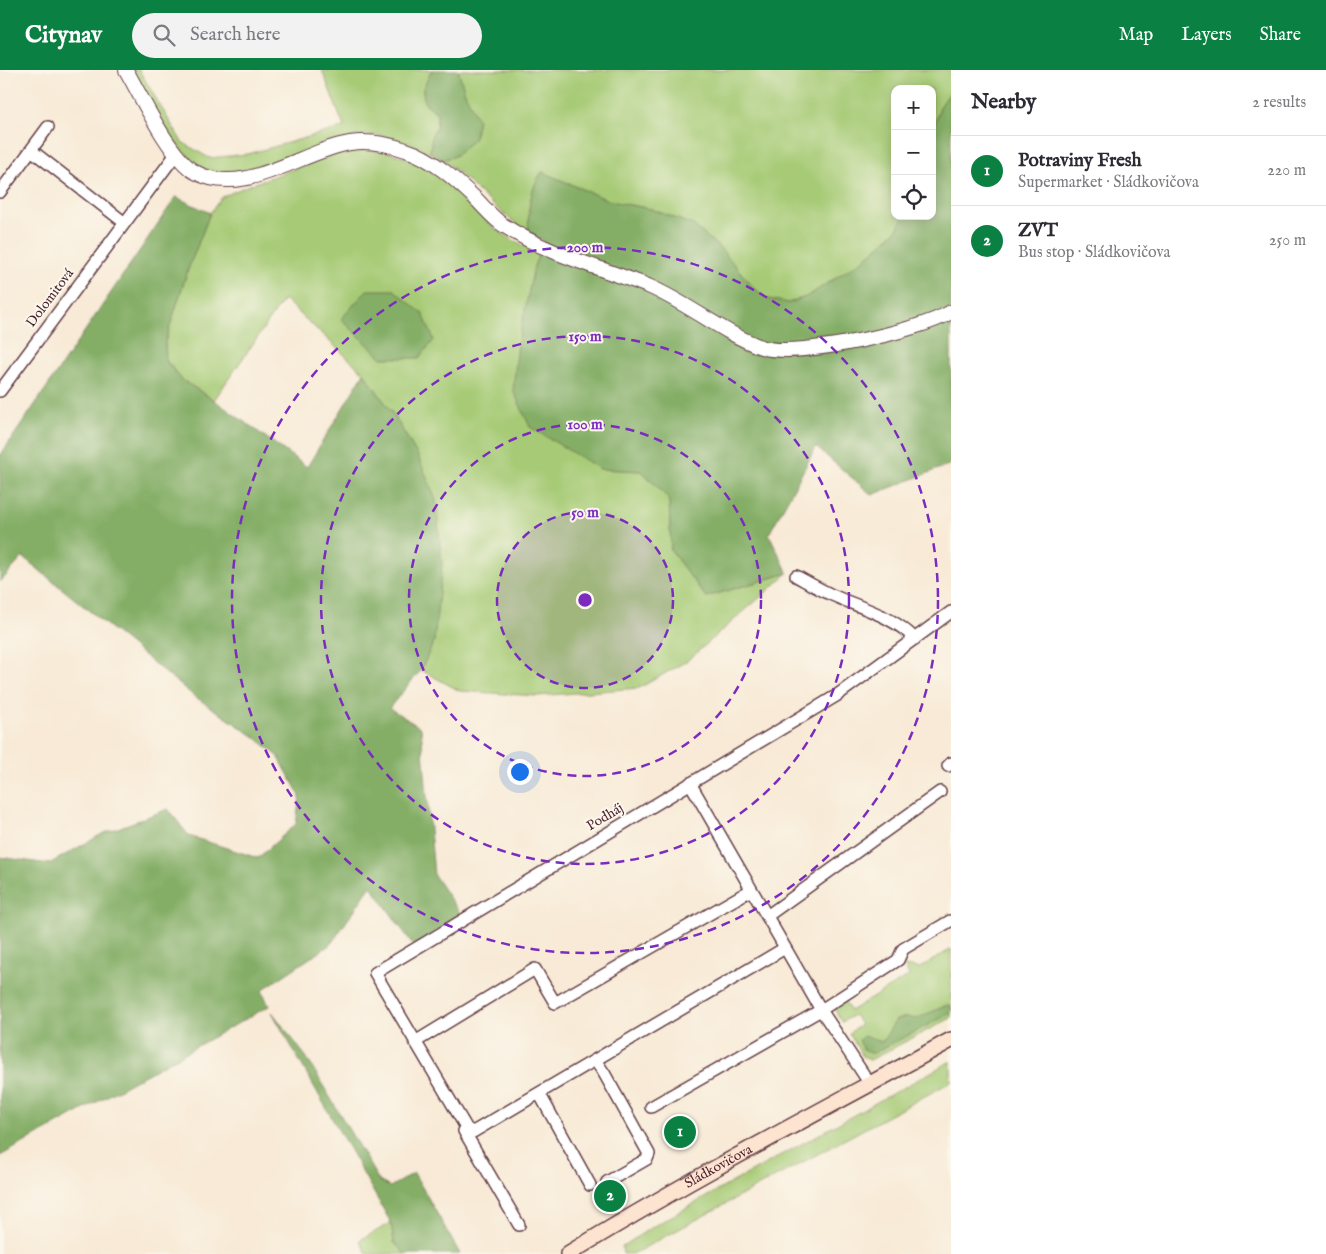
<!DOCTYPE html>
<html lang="en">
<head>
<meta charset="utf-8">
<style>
	:root { --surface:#fff; --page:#f2f2f3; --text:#2b2b33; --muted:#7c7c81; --line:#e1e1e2; --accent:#0b8043 }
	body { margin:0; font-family:"IM FELL English",serif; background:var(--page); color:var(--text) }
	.controls { position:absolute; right:15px; top:15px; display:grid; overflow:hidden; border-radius:10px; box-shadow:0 2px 12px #0003 }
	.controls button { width:45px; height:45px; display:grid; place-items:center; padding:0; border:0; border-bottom:1px solid var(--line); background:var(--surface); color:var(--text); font:25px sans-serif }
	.you { position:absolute; left:519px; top:701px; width:18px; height:18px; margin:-12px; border:4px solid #fff; border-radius:50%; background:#1a73e8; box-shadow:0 0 0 8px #1a73e833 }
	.badge { display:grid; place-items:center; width:32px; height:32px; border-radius:50%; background:var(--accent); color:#fff; font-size:16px; font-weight:700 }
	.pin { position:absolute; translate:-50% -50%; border:2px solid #fff; box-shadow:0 1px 5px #0006 }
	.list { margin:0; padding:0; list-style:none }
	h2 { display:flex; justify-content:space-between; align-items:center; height:65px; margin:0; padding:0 20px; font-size:21px }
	h2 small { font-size:16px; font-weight:400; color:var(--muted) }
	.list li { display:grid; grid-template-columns:32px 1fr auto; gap:15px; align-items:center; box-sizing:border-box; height:70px; padding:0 20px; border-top:1px solid var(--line) }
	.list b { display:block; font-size:19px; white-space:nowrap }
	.list p { margin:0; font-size:16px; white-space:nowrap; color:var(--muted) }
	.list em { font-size:16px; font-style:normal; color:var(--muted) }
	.icon { flex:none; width:28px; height:28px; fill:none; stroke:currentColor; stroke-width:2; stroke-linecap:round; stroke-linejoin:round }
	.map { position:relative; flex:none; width:951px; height:1184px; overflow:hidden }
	header { display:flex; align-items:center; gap:30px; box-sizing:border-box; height:70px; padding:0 25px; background:var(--accent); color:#fff }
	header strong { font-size:24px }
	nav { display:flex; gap:28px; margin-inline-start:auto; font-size:18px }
	.search { width:350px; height:45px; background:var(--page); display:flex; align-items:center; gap:12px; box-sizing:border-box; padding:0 18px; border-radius:28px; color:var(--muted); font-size:19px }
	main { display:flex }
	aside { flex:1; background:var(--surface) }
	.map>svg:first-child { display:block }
</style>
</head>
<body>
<header>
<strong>Citynav</strong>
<div class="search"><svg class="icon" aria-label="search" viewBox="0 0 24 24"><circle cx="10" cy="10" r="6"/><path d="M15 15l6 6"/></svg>Search here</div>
<nav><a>Map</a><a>Layers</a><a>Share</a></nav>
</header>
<main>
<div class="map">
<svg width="951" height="1184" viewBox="0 0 951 1184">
	<rect width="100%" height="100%" fill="#fbf7ec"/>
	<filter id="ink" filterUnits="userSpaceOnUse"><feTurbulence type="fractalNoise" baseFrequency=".02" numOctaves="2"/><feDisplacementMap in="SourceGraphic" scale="10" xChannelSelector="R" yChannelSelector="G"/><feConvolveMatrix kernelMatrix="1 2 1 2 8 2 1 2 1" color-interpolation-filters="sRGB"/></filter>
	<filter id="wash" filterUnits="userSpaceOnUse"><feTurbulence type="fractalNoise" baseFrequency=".0096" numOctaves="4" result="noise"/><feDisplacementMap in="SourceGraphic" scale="20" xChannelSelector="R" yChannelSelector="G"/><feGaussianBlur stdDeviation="1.12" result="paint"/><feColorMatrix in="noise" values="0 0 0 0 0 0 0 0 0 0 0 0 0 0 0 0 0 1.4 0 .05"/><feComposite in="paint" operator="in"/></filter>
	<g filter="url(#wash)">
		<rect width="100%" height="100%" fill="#f8ead6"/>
		<!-- green -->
		<path fill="#a6ca74" stroke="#787450" d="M 133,0 L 139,0 L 182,72 L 209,88 L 248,84 L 344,57 L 322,0 L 432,0 L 423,19 L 424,32 L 437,43 L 437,57 L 432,65 L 430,83 L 409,73 L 378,65 L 358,66 L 246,102 C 233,103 220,105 208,100 C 176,88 149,29 133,0 Z
			M 458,0 L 951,0 L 951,21 L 940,37 L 932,62 L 932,19 L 895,19 L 895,146 L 904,146 L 896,161 L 863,190 L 808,226 L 788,233 L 767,229 L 751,215 L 722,180 L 693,155 L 651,139 L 610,131 L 542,102 C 530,118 527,143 529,163 C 497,142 473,114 443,90 L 455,86 L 465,23 Z
			M 358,79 C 397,79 430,95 457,122 C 470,134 482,148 496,159 C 510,169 524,176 539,183 L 534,196 L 600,399 L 642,401 L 669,429 L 671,481 L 706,527 L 788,503 L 687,591 L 639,618 L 537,626 L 460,621 L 421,600 L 434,571 L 418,386 L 393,344 L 364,303 L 284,229 L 214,330 L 182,310 L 166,290 L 165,272 L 187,202 L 210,143 L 222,127 L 244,117 L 335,84 Z
			M 951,879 L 951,948 L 870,990 L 863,987 L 849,963 L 861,955 L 854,945 L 842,952 L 835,940 L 836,934 L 845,931 L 850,941 L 909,906 L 904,896 L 920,898 Z
			M 951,991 L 951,1012 L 633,1184 L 623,1184 L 622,1177 L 652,1157 Z
			M 391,1153 L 394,1172 L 405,1184 L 367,1184 L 360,1170 Z"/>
		<!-- forest -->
		<path fill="#84ae66" stroke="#676648" d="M 432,0 L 458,0 L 465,23 L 478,50 L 474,69 L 455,86 L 443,90 L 430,83 L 432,65 L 437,57 L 437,43 L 424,32 L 423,19 Z
			M 951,21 L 951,394 L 872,425 L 816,377 L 769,464 L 788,503 L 706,527 L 671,481 L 669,429 L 642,401 L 600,399 L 530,357 L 513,320 L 518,273 L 534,196 L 544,171 L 529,163 C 527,143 530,118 542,102 L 610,131 L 651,139 L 693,155 L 722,180 L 751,215 L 767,229 L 789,233 L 808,226 L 863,190 L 896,161 L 904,146 L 932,146 L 932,62 L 940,37 Z
			M 176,127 L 210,143 L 187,202 L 165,272 L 166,291 L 182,310 L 214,330 L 307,397 L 364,303 L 393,344 L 418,386 L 436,430 L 442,495 L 434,571 L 421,600 L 389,638 L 421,658 L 434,805 L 461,845 L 414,876 L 371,816 L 331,874 L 262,920 L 269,936 L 0,1086 L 0,787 L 49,794 L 102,764 L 168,739 L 189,766 L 258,788 L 296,754 L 300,726 L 278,686 L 252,665 L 194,626 L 23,487 L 0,512 L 0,386 Z
			M 367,220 L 394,220 L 423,244 L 434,270 L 419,288 L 382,288 L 341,249 Z
			M 947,935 L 951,936 L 951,943 L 872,984 L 863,979 L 859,970 L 863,966 L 882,972 L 896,950 L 906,947 L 916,949 Z
			M 272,942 L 307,988 L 379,1111 L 390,1117 L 414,1103 L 460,1184 L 405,1184 L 394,1172 L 391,1153 Z"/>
	</g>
	<g filter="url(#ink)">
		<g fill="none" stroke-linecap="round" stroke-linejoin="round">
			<!-- minor casing -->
			<g stroke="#643d45" stroke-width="14">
				<path id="minor" d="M 31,80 L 125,153
					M 0,122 L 48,57
					M 0,321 L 176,84
					M 796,506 C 807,512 819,519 830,524 C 860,538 892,545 915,569
					M 948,696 L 951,693
					M 690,713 L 821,940 L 870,1014
					M 767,846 L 940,722
					M 785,878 L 473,1062 L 467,1059 L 375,903 L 836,626 L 951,542
					M 415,972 L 535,899 L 555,933 L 751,820
					M 595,990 L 604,1003 L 649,1084 L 647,1089 L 607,1112
					M 539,1023 L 590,1115
					M 651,1037 L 821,940 L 898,890 L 903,879 L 950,851
					M 464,1061 L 519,1155"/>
			</g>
			<!-- tertiary casing -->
			<g stroke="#643d45" stroke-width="16">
				<path id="tertiary" d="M 126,0 C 141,26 170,88 195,102 C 243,129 301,81 350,73 C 369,70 388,74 406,80 C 432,88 456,110 476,129 C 484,137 493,148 503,155 C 547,184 599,197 648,216 C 688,233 721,262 761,277 C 796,289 920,261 951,242"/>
			</g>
			<!-- secondary casing -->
			<g stroke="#643d45" stroke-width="18">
				<g id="secondary">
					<path id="s1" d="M 568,1184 C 693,1107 823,1040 951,970"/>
				</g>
			</g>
			<!-- minor -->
			<use href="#minor" stroke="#fff" stroke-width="11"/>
			<!-- tertiary -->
			<use href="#tertiary" stroke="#fff" stroke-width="14"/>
			<!-- secondary -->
			<use href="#secondary" stroke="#fde4d1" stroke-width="15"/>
		</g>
	</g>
	<!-- distance rings -->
	<circle cx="585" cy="530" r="88" fill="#7b2cbf" fill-opacity=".12"/>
	<g fill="none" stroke="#7b2cbf" stroke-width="2.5" stroke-dasharray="9 6">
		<circle cx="585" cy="530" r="88"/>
		<circle cx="585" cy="530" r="176"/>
		<circle cx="585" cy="530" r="264"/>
		<circle cx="585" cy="530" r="353"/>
	</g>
	<g text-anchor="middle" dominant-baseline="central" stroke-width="4" stroke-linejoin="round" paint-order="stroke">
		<!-- street labels -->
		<g font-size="14" fill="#4a1f2b" stroke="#fbf7ec">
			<text transform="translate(50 228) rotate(-53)">Dolomitová</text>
			<text transform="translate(605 747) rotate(-31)">Podháj</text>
			<text stroke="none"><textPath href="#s1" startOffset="174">Sládkovičova</textPath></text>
		</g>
	</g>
	<circle cx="585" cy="530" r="8" fill="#7b2cbf" stroke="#fbf7ec" stroke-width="2.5"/>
	<g font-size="15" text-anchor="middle" font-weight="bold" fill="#7b2cbf" stroke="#fbf7ec" stroke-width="4" stroke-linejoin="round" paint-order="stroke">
		<text x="585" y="182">200 m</text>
		<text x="585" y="271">150 m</text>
		<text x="585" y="359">100 m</text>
		<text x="585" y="447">50 m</text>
	</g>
</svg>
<div class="controls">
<button>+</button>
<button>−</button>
<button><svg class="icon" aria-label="locate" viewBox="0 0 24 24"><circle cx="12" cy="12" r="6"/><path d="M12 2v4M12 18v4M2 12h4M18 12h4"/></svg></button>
</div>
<div class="you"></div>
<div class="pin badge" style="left:680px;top:1062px">1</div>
<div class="pin badge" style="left:610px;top:1126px">2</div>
</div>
<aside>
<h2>Nearby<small>2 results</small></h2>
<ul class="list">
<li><span class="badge">1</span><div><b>Potraviny Fresh</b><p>Supermarket · Sládkovičova</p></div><em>220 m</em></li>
<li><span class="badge">2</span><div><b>ZVT</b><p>Bus stop · Sládkovičova</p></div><em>250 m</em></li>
</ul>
</aside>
</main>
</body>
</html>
